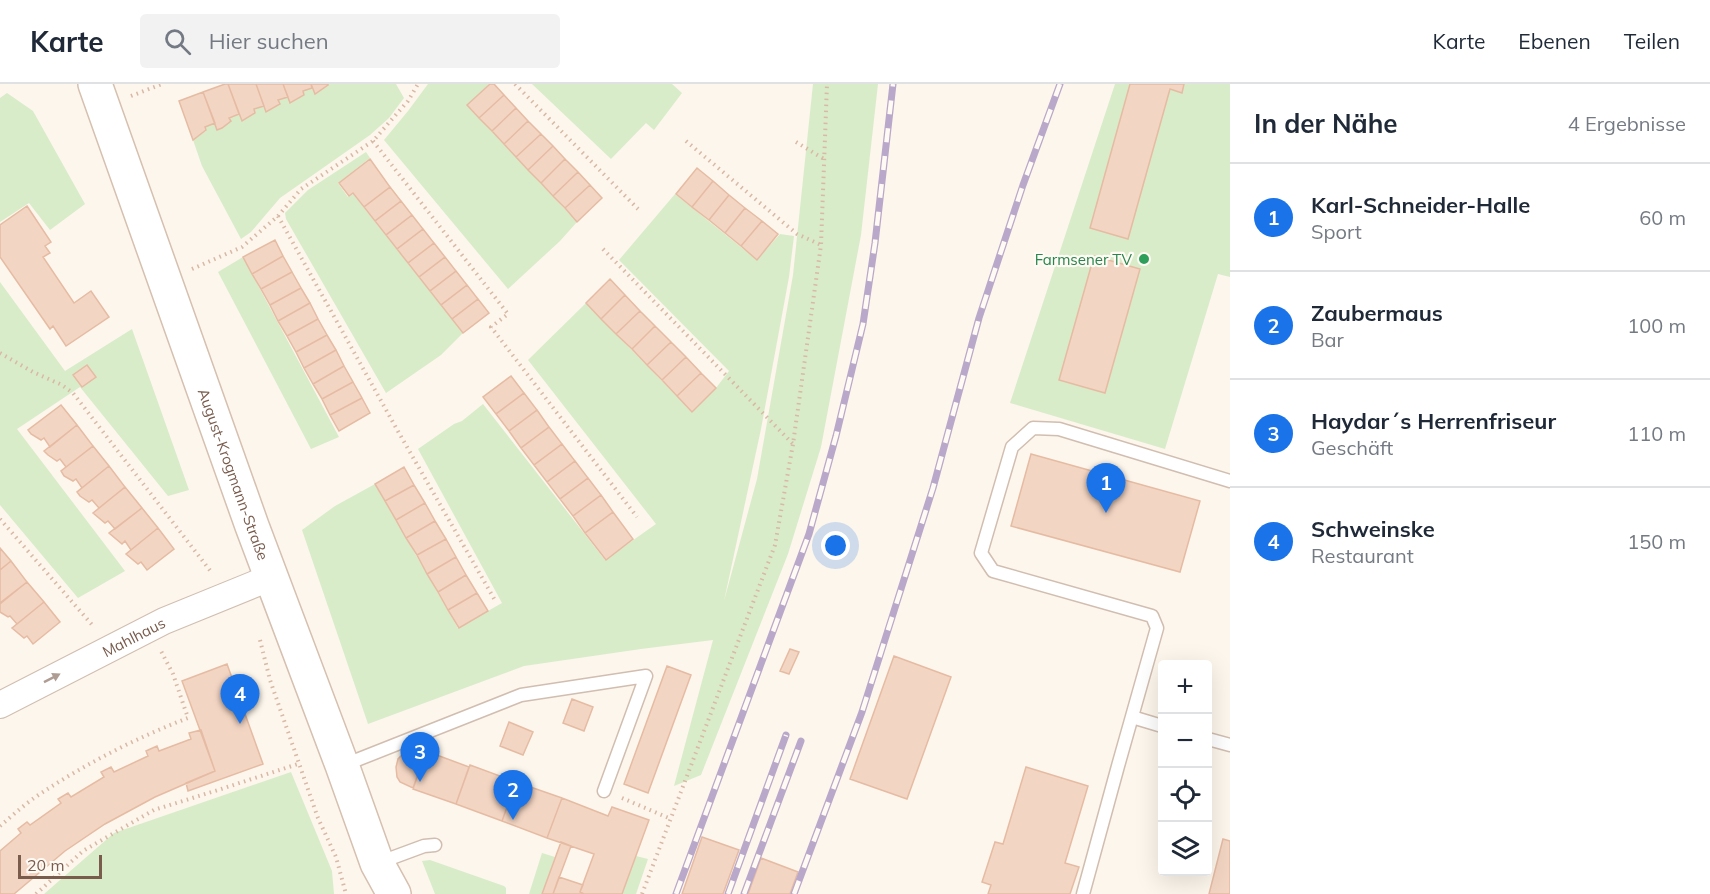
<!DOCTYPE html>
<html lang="de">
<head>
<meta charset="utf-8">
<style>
	:root { --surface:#fff; --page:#f2f2f3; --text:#1f2937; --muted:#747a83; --line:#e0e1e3; --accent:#1a73e8 }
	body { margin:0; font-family:Mulish,sans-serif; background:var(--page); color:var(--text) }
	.controls { position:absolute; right:18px; bottom:18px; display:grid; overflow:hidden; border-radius:6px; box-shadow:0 6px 24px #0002 }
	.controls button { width:54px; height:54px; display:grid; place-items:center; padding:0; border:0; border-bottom:2px solid var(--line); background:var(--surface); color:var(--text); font:30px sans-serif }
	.scale { position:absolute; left:18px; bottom:15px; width:84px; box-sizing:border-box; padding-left:6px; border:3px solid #7a5c4d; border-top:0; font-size:16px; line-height:21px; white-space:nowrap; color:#7a5c4d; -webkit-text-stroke:4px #fffaf3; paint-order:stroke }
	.you { position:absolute; left:836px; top:462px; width:21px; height:21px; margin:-15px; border:4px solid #fff; border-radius:50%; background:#1a73e8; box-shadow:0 0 0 9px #1a73e833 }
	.badge { display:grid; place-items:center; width:39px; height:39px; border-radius:50%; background:var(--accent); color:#fff; font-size:20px; font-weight:700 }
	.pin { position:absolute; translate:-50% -50px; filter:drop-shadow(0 2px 3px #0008) }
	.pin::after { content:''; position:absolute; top:32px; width:21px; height:18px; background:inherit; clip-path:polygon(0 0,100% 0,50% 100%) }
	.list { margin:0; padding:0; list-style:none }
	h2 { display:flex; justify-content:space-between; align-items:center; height:78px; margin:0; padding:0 24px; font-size:26px }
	h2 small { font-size:20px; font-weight:400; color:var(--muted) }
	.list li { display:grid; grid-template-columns:39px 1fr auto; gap:18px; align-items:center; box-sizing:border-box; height:108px; padding:0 24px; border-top:2px solid var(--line) }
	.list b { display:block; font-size:22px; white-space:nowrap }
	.list p { margin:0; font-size:20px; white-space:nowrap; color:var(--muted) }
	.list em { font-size:20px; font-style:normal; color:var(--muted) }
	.icon { flex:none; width:33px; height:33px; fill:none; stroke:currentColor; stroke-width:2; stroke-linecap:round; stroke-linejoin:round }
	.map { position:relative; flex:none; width:1230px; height:810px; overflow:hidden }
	header { display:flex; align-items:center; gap:36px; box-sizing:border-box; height:84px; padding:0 30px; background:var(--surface); border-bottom:2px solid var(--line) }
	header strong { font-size:28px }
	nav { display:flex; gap:33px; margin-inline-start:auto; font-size:21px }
	.search { width:420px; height:54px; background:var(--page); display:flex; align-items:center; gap:15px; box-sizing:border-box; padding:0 21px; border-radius:6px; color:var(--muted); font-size:22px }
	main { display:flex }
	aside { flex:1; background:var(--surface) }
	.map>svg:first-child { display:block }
</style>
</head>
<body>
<header>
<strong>Karte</strong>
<div class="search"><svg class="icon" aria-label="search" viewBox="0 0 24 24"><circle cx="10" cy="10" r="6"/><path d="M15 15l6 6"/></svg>Hier suchen</div>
<nav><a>Karte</a><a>Ebenen</a><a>Teilen</a></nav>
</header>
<main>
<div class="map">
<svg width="1230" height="810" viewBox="0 0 1230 810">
	<rect width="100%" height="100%" fill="#fdf6ec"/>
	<!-- green -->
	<path fill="#d8ecc9" d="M 328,0 L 396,0 L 404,14 L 389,34 L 370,51 L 280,114 L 251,148 L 241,155 L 202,82 L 193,56 L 206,47 L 205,43 L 215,39 L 217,46 L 222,44 L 230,37 L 229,34 L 239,30 L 242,37 L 255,29 L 254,25 L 264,22 L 266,28 L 279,20 L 278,16 L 288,13 L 291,19 L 304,11 L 303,7 L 312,4 L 315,10 L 328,2 Z
		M 428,0 L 489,0 L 467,21 L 577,138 L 560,157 L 508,205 L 384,56 L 408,27 Z
		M 532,0 L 672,0 L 682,9 L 654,46 L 646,39 L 611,75 Z
		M 813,0 L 878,0 L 861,151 L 821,363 L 788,470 L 701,691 L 674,702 L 713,556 L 641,565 L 524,582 L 368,640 L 302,446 L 335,422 L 375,400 L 458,544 L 502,519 L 418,365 L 454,340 L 462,337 L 483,320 L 605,476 L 656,440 L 528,276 L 586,219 L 692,328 L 716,304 L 729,287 L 619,176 L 675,110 L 757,176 L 780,150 L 794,152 L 789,193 L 761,345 L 724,517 L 757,395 L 793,191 Z
		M 1115,0 L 1230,0 L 1230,193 L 1218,190 L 1165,365 L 1010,319 Z
		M 7,9 L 33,27 L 85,120 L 50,146 L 29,119 L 0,138 L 0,14 Z
		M 366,68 L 370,74 L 338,99 L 348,113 L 353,110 L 463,249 L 441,271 L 386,309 L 286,135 L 285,129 L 308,106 Z
		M 243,173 L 339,353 L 311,365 L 218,188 Z
		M 0,198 L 65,287 L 132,245 L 189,406 L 168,412 L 80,303 L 17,345 L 125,487 L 78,514 L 0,421 Z
		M 291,688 L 332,787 L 334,810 L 44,810 L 114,749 Z
		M 542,769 L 555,773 L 542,810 L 529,810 Z
		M 636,772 L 648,775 L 636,810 L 622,810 Z
		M 430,776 L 504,802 L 506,804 L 506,810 L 435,810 L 422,777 Z"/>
	<!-- building -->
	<path fill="#f3d5c3" stroke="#e6bba3" stroke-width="1.5" d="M 225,0 L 228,0 L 239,30 L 229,34 L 231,37 L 222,44 L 217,46 L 203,8 Z
		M 228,0 L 256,0 L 264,22 L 254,25 L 255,29 L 242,37 Z
		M 256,0 L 283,0 L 288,13 L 278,16 L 280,20 L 266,28 Z
		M 283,0 L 311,0 L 312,4 L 303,7 L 304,11 L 290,19 Z
		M 311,0 L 328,0 L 328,1 L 315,10 Z
		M 490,0 L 494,0 L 504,11 L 479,34 L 467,21 Z
		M 1130,0 L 1184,0 L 1182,9 L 1170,5 L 1128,155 L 1090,144 Z
		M 203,8 L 215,39 L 205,43 L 206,46 L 193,56 L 179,17 Z
		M 504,11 L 516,24 L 492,47 L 479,34 Z
		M 516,24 L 528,37 L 504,60 L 492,47 Z
		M 528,37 L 541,50 L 516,73 L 504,60 Z
		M 541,50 L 553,62 L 528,86 L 516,73 Z
		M 553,62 L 565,75 L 541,99 L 528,86 Z
		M 370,75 L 390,103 L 364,123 L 353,109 L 349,112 L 339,99 Z
		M 565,75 L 578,88 L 553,112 L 541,99 Z
		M 697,84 L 713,97 L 692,123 L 676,110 Z
		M 578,88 L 590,101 L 565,124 L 553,112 Z
		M 713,97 L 729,111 L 709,136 L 692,123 Z
		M 590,101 L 602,114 L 577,138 L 565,124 Z
		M 390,103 L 401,117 L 375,137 L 364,123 Z
		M 729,111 L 745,124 L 725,149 L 709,136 Z
		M 401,117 L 412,131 L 386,151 L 375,137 Z
		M 27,122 L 51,158 L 45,162 L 50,169 L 43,173 L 74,219 L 91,207 L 109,233 L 66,262 L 53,242 L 50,245 L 0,173 L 0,141 Z
		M 745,124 L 762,137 L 741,162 L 725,149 Z
		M 412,131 L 423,145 L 397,165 L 386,151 Z
		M 762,137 L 778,150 L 757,176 L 741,162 Z
		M 423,145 L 434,159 L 408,179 L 397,165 Z
		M 275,156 L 283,172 L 252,190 L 243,173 Z
		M 434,159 L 445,173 L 419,193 L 408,179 Z
		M 283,172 L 292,188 L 261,205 L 252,190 Z
		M 1094,172 L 1140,185 L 1105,309 L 1059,296 Z
		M 445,173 L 456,187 L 430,207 L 419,193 Z
		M 456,187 L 467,201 L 441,221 L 430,207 Z
		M 292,188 L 301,204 L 270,221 L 261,205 Z
		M 610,195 L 625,211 L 601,235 L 586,219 Z
		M 467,201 L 478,215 L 452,235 L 441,221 Z
		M 301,204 L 310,219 L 278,237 L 270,221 Z
		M 625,211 L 640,227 L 616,250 L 601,235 Z
		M 478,215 L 489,229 L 463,249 L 452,235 Z
		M 310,219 L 318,235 L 287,252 L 278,237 Z
		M 640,227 L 655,242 L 632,265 L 616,250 Z
		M 318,235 L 327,251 L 296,268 L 287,252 Z
		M 655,242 L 671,258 L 647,281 L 632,265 Z
		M 327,251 L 336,266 L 304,284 L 296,268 Z
		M 671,258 L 686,273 L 662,296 L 647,281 Z
		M 336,266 L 344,282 L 313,300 L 304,284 Z
		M 686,273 L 701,289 L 677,312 L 662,296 Z
		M 87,281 L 96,293 L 82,303 L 73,291 Z
		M 344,282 L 353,298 L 322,315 L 313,300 Z
		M 701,289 L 716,304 L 692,328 L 677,312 Z
		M 511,292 L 524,309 L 496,330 L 483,313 Z
		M 353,298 L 362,314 L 330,331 L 322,315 Z
		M 524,309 L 537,326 L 509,347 L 496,330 Z
		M 362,314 L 370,329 L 339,347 L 330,331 Z
		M 61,321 L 77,341 L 50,363 L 44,354 L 41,356 L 31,350 L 28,346 Z
		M 537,326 L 549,343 L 521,364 L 509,347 Z
		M 77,341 L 93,362 L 66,383 L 60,375 L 57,377 L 48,371 L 44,367 Z
		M 549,343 L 562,360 L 534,381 L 521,364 Z
		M 562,360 L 575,377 L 547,398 L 534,381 Z
		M 93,362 L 109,382 L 82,404 L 76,395 L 73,397 L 64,392 L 61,387 Z
		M 1031,370 L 1200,417 L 1180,488 L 1011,442 Z
		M 575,377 L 588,394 L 560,415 L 547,398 Z
		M 109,382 L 125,403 L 99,424 L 92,416 L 89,418 L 80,412 L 77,408 Z
		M 404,383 L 414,401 L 385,417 L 375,400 Z
		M 588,394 L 601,411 L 573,432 L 560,415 Z
		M 414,401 L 425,419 L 396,436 L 385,417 Z
		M 125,403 L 142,424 L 115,445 L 108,437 L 105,439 L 93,429 Z
		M 601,411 L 613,428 L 585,449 L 573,432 Z
		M 425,419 L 435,437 L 406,454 L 396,436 Z
		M 142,424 L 158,444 L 131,466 L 125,457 L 122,460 L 109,449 Z
		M 613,428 L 633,455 L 606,476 L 585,449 Z
		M 435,437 L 446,455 L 417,471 L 406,454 Z
		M 158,444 L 174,465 L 147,486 L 141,478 L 138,480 L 126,470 Z
		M 446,455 L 456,473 L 427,490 L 417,471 Z
		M 0,464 L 11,477 L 0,486 Z
		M 456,473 L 466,491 L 438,508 L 427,490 Z
		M 11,477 L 27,498 L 0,519 L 0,486 Z
		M 466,491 L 477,509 L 448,526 L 438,508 Z
		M 27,498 L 44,518 L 17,540 L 10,532 L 8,533 L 0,528 L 0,520 Z
		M 477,509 L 488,527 L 459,544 L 448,526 Z
		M 44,518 L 60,538 L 33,560 L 27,552 L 24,554 L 12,544 Z
		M 790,565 L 799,568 L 789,590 L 780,587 Z
		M 894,572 L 951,593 L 907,715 L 850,695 Z
		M 227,580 L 263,680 L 188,707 L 186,699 L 215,687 L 182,597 Z
		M 667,582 L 691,591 L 648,709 L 624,700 Z
		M 572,615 L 593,623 L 584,647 L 563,639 Z
		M 509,638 L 533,648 L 523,671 L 500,662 Z
		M 201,646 L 215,687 L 155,713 L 105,740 L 65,767 L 14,810 L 0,810 L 0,767 L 21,749 L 18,745 L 27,738 L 30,741 L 61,719 L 58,715 L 68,709 L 71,713 L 104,693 L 101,688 L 111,683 L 114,688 L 148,672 L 146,667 L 157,662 L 159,667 L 191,655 L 189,649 Z
		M 411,665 L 417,665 L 426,668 L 413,704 L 400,698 L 397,693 L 396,683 L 398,675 L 406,667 Z
		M 426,667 L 469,683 L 456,720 L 413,705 Z
		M 470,681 L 516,698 L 502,737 L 456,720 Z
		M 1026,683 L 1088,702 L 1065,779 L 1079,783 L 1070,810 L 988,810 L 991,801 L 982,798 L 995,758 L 1003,760 Z
		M 516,698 L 562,714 L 547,754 L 502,737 Z
		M 562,714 L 608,732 L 612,723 L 649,736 L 622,810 L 584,810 L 580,808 L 594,770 L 547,754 Z
		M 702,753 L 739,766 L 723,810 L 682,810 Z
		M 1223,755 L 1230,757 L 1230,810 L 1209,810 Z
		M 561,758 L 571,762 L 553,810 L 542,810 Z
		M 761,774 L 798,788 L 790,810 L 748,810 Z
		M 559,793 L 583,801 L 580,808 L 584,810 L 553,810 Z"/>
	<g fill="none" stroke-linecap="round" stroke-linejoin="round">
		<!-- service casing -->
		<g stroke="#d1beb0" stroke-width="15">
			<path id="service" d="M 1132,633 L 1162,642
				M 1208,655 L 1230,661
				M 344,681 L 521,611 L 646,592 L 604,707
				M 378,779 L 424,762 L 435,761
				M 1083,810 L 1118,682 L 1157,544 L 1152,532 L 993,487 L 981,469 L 1012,363 L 1033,344 L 1059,345 L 1230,397"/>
		</g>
		<!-- minor casing -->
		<g stroke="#d1beb0" stroke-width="28">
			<g id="minor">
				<path id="s1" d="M 0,621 L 164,537 L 272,493"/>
			</g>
		</g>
		<!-- secondary casing -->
		<g stroke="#d6c0b0" stroke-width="36">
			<g id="secondary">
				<path id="s2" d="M 95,0 L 252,442 L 342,681 L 377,779 L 394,810"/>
			</g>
		</g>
		<!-- path -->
		<path stroke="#d9b8a5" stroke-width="4" stroke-dasharray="1.5 4.5" stroke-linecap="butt" d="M 515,0 L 638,125
			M 131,12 L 162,0
			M 373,57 L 508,230 L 491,243 L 637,433
			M 686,57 L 797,150 L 821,161
			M 796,58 L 824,75
			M 278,132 L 399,349 L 496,518
			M 603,165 L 793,360
			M 192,185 L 242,163 L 278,132 L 301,105 L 373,57 L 408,17 L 418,0
			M 0,269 L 33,288 L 62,301 L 73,309 L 212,489
			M 0,435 L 94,543
			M 260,556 L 270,596 L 318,734 L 336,773 L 346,810
			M 622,714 L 671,735
			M 0,742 C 13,731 26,719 40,710 C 85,680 138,653 188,634 L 173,590 L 161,567
			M 36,810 L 83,767 L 154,726 L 218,706 L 298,680
			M 642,810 L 775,461 L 793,360 L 821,161 L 827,0"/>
		<!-- service -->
		<use href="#service" stroke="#fff" stroke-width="12"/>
		<!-- minor -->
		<use href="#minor" stroke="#fff" stroke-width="26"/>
		<!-- secondary -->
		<use href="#secondary" stroke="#fff" stroke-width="33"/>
		<!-- rail casing -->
		<g stroke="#b9a8c9" stroke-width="7">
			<path id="rail" d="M 676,810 L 809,450 L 836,352 L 863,240 L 875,159 L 893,0
				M 728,810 L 786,651
				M 744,810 L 801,657
				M 794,810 L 862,628 L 933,404 L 979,234 L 1023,101 L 1060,0"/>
		</g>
		<!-- rail -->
		<use href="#rail" stroke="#fffaf3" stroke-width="4.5" stroke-dasharray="14" stroke-linecap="butt"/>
	</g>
	<!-- one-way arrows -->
	<defs><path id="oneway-solid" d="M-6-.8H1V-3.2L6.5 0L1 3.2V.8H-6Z" transform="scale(1.5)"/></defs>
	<use fill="#af9d94" href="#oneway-solid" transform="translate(52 594) rotate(-27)"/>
	<!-- markers -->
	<circle fill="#2e9e5b" stroke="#fffaf3" stroke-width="2" cx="1144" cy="175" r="6"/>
	<g text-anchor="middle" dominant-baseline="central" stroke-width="4.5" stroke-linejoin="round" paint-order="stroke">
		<!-- leisure labels -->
		<g font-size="15" fill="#27864d" stroke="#fffaf3" text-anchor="end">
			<text x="1132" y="175">Farmsener TV</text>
		</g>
		<!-- street labels -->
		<g font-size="15" fill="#7a5c4d" stroke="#fffaf3">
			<text stroke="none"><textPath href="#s2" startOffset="414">August-Krogmann-Straße</textPath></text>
			<text stroke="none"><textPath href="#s1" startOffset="150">Mahlhaus</textPath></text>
		</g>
	</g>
</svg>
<div class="controls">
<button>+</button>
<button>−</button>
<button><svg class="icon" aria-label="locate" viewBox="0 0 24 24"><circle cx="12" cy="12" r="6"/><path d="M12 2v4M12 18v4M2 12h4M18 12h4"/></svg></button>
<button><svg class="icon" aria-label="layers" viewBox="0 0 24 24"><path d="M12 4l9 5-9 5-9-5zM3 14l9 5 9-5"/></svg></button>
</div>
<div class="scale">20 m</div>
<div class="you"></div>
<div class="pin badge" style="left:1106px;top:429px">1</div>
<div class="pin badge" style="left:513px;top:736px">2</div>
<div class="pin badge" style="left:420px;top:698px">3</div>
<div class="pin badge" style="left:240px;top:640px">4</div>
</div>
<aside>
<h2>In der Nähe<small>4 Ergebnisse</small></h2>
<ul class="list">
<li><span class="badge">1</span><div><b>Karl-Schneider-Halle</b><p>Sport</p></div><em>60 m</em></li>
<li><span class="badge">2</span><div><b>Zaubermaus</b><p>Bar</p></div><em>100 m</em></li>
<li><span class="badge">3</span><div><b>Haydar´s Herrenfriseur</b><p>Geschäft</p></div><em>110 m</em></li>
<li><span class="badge">4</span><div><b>Schweinske</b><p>Restaurant</p></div><em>150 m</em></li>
</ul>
</aside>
</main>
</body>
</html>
